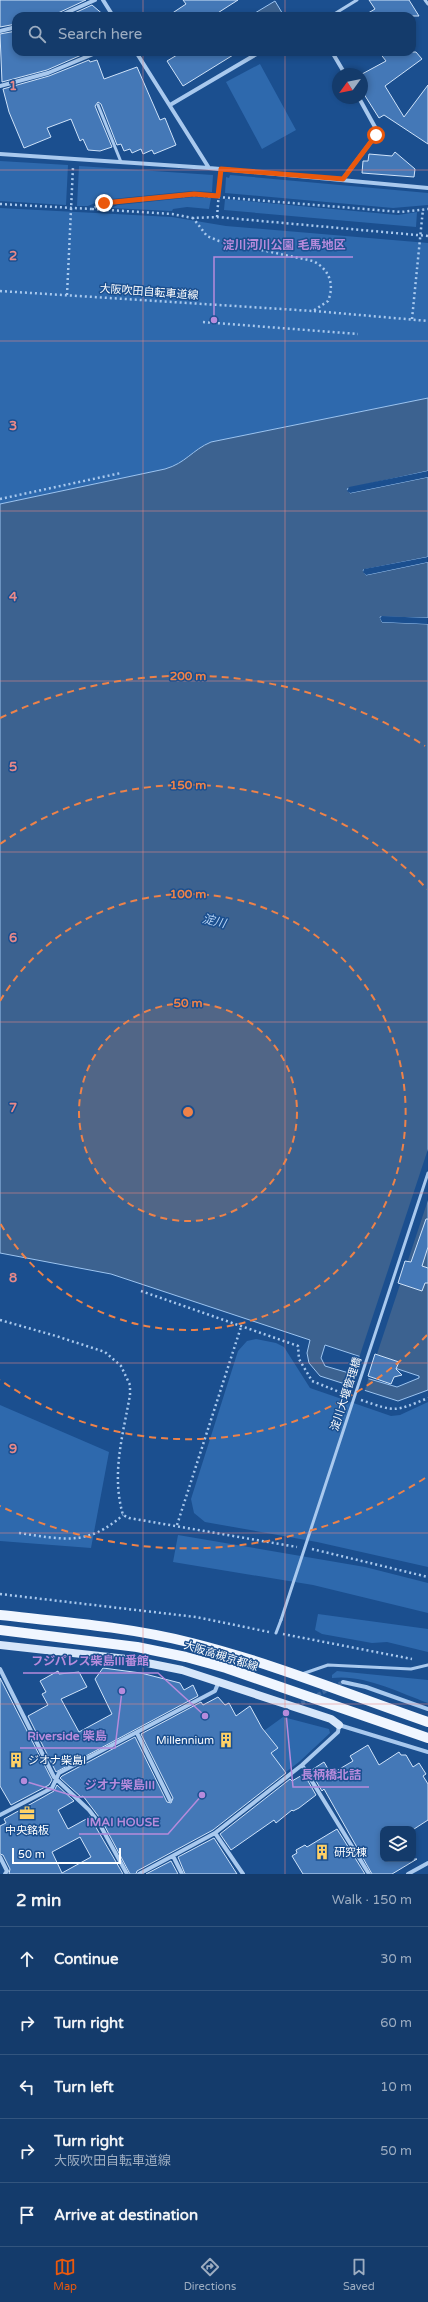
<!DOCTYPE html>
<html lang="en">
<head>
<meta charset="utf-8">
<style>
	:root { --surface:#143b6b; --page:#1d4271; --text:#f1f3f6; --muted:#9dadc1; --line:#33557e; --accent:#ea580c }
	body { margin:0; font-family:"Varela Round","Noto Sans JP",sans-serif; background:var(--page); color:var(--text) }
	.controls { position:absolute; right:12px; bottom:12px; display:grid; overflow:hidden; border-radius:8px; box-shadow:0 2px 6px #0003 }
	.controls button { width:36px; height:36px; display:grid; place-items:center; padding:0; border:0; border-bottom:1px solid var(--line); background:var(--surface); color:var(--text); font:20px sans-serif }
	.compass { position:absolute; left:332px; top:68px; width:36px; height:36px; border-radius:50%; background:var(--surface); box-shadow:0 2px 6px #0003; rotate:237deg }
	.scale { position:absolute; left:12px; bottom:10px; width:109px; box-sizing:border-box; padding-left:4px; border:2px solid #fff; border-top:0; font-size:11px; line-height:14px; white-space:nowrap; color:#fff; -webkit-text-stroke:3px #1b4f8f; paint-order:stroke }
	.stop { position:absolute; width:12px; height:12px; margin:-9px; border:3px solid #ea580c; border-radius:50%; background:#fff }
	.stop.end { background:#ea580c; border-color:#fff; box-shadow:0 1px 4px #0008 }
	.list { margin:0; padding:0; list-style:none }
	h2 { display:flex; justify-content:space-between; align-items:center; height:52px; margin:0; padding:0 16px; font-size:17px }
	h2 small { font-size:13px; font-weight:400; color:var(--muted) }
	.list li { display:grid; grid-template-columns:26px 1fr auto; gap:12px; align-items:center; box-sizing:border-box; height:64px; padding:0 16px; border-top:1px solid var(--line) }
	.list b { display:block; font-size:15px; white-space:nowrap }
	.list p { margin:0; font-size:13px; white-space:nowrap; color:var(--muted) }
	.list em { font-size:13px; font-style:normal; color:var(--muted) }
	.icon { flex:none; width:22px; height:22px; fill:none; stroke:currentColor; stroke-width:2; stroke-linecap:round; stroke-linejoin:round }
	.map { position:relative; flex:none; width:428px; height:1874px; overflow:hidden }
	.search { position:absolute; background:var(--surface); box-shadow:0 2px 6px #0003; left:12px; right:12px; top:12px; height:44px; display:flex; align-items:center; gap:10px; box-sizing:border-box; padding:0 14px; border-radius:12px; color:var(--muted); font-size:15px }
	.sheet { height:372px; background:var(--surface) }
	nav { display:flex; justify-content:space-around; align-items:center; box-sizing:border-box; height:56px; border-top:1px solid var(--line); background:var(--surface); font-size:11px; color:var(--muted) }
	nav a { display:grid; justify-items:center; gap:2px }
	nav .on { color:var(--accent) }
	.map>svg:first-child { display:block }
</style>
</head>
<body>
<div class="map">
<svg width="428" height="1874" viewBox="0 0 428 1874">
	<rect width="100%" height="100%" fill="#1b4f8f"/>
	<!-- green -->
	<path fill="#2e69ad" d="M 260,64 L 296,130 L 262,149 L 226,82 Z
		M 0,161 L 68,165 L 66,205 L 0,201 Z
		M 79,166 L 213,175 L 212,192 L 192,191 L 102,200 L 88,206 L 77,206 Z
		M 230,175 L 428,193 L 428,205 L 393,208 L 225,193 L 226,177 L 229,178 Z
		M 194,197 L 211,198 L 209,209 L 187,207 L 173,209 L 172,211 L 110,208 L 118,205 Z
		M 225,199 L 398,215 L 417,212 L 416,227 L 224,210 Z
		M 0,208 L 172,217 L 226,226 L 428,243 L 428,398 L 211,442 C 192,450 186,463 165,469 L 0,504 Z
		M 256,1339 L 276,1343 L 284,1347 L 310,1388 L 391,1416 L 400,1415 L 428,1402 L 428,1567 L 317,1542 L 205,1522 L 194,1513 L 191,1499 L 238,1351 L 247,1341 Z
		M 0,1405 L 109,1452 L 91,1548 L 0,1541 Z
		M 178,1535 L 365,1567 L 428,1583 L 428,1613 L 313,1585 L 173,1562 Z
		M 318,1614 L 428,1629 L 428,1652 L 387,1642 L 372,1643 L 322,1634 L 315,1630 Z
		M 337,1671 L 428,1680 L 428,1703 C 398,1692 363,1674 332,1678 L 332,1675 Z
		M 283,1717 L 329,1729 L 330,1733 L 299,1762 L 257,1794 L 228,1757 Z"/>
	<!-- water -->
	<path fill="#3c6290" stroke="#9cc4f0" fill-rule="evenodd" d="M 275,1 L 284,16 L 250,16 Z
		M 428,398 L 428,471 L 347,489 L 350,493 L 428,477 L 428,557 L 363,570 L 366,575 L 428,562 L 428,618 L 380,617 L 382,622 L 428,624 L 428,1390 L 398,1401 L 320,1376 L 309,1363 L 307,1353 L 310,1340 L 111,1274 L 0,1253 L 0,504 L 165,469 C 186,463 192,450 211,442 ZM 325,1345 L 419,1376 L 419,1378 L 397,1387 L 325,1366 L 321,1358 Z"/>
	<!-- pier -->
	<path fill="#1b4f8f" d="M 428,471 L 428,473 L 349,490 L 428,475 L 428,477 L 350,493 L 347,491 L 349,487 Z
		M 428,557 L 428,559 L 365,572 L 428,560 L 428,562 L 366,575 L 363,572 L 364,569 Z
		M 382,616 L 428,618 L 428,620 L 382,618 L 428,622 L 428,624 L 382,622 L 380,618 Z
		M 428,1149 L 428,1200 L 374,1363 L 359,1358 Z
		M 354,1372 L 369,1377 L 364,1393 L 349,1388 Z"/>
	<!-- building -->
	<path fill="#4478b7" stroke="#cfe3fa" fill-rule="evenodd" d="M 0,0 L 86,0 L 58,13 L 56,16 L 16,16 L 16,24 L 0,27 Z
		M 183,0 L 238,0 L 213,16 L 168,16 L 186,4 Z
		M 369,0 L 409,0 L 419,16 L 363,16 L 375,9 Z
		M 92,5 L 105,16 L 68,16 Z
		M 16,31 L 16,52 L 86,53 L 47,70 L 2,82 L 0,34 Z
		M 182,52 L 238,52 L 183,86 L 167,61 Z
		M 379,52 L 416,52 L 422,59 L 385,86 L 404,117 L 428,85 L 428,144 L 384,115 L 379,118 L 362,91 L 362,74 L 386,61 Z
		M 89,60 L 90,62 L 97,60 L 104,79 L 137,67 L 160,120 L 165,118 L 176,145 L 154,154 L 152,150 L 143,154 L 141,149 L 132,153 L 130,149 L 124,151 L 121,144 L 117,145 L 101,104 L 98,102 L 95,106 L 112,147 L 100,151 L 88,150 L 83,139 L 80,141 L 71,119 L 47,128 L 51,137 L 24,148 L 9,112 L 3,89 L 49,76 Z
		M 395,152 L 415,169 L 414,177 L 362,173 L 363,161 L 368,161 L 369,154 L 392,156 Z
		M 426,1219 L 428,1219 L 428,1247 L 422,1266 L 428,1268 L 428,1283 L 425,1283 L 422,1291 L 398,1283 L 405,1261 L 411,1262 Z
		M 375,1354 L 399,1362 L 396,1369 L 402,1375 L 394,1377 L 391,1384 L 368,1376 Z
		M 103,1668 L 141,1673 L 180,1683 L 184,1690 L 193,1685 L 198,1696 L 56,1772 L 28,1716 L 48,1705 L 42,1694 L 46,1692 L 40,1681 L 58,1671 L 59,1674 L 79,1672 L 87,1687 L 61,1699 L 79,1732 L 112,1714 L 95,1679 Z
		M 0,1678 L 52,1780 L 49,1785 L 11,1805 L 0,1786 Z
		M 218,1697 L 225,1705 L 229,1703 L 236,1716 L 250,1706 L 262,1728 L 278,1748 L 271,1753 L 286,1773 L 213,1830 L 137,1871 L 136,1874 L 130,1874 L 102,1821 L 83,1796 L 81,1797 L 60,1778 L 62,1776 L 135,1737 L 167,1802 L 171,1803 L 173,1798 L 141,1734 L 201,1702 L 203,1705 Z
		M 368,1745 L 379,1765 L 399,1752 L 401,1755 L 406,1755 L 413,1767 L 419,1763 L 426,1774 L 423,1776 L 428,1784 L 428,1820 L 414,1829 L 383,1829 L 383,1859 L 417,1859 L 392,1874 L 372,1874 L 324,1789 L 322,1791 L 310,1771 L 324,1762 L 331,1774 L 353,1761 L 350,1756 Z
		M 304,1774 L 316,1795 L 299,1808 L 293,1811 L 292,1810 L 276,1823 L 274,1820 L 231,1850 L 220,1834 L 290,1779 L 292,1781 Z
		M 57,1785 L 74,1801 L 58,1810 L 68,1829 L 90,1817 L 123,1874 L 9,1874 L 10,1869 L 3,1855 L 0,1854 L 0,1826 L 6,1823 L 4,1819 L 54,1791 ZM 80,1837 L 91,1857 L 62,1873 L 52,1852 Z
		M 337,1829 L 365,1874 L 303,1874 L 292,1856 L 297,1853 L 296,1850 L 305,1845 L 307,1847 Z
		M 214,1838 L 237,1874 L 185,1874 L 178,1857 Z
		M 171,1861 L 178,1874 L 146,1874 Z"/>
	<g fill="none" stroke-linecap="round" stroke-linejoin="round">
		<!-- street-tunnel -->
		<path stroke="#3d69a0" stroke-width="4" stroke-dasharray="4 2" stroke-linecap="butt" d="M 296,1706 L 343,1682"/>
		<!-- path -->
		<path stroke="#a9c9ee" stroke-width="2.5" stroke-dasharray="2 3" stroke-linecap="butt" d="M 0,204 L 92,209 L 104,203 L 194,195 L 401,212 L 428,209
			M 92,209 L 172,214 L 193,218
			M 217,217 L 220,178
			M 0,291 L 313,311 L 328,301 C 335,284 329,269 313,261 L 219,241 L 207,236 L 193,218 L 217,217 L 428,236
			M 67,295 L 73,167
			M 314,311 L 428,321
			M 412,319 L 423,209
			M 203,322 L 358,334
			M 0,499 L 121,473
			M 141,1291 L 298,1346 L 299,1359 L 312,1381 L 347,1395
			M 0,1320 L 56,1336 L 105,1352 L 121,1366 L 130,1385 L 130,1395 C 123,1435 111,1474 123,1515 L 129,1518 L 297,1547
			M 361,1400 C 396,1412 394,1412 428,1398
			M 177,1525 L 241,1327
			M 19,1533 C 62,1539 87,1547 123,1515
			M 312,1549 L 428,1577
			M 0,1594 L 196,1617 L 269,1632
			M 283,1634 L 412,1659"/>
		<!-- lane -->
		<path stroke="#a9c9ee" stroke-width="3" d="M 425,0 L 428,4
			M 331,16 L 357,0
			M 98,105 L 121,162
			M 276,1633 L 281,1620
			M 302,1674 L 328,1665 L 411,1669 L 428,1665"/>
		<!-- street -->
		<path stroke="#a9c9ee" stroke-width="4" d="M 103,0 L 113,16
			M 59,16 L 95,0
			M 0,31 L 16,27
			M 136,52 L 209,168
			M 332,52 L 345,74
			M 0,86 L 48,73 L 98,52
			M 170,105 L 260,52
			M 0,154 L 209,168 L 428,188
			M 343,179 L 376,135 L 375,127 L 359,98
			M 0,1669 L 54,1777 L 89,1810 L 99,1823 L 127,1874
			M 343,1682 L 366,1687 L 428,1709
			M 137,1733 L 170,1800
			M 302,1765 L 369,1874
			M 0,1815 L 52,1788 L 59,1773 L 215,1691 L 219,1681
			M 215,1833 L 243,1874
			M 173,1856 L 182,1874
			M 0,1857 L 7,1871 L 5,1874
			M 139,1874 L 215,1833 L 302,1765 L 338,1732 L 339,1725 L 428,1752
			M 408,1874 L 428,1863"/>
		<!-- secondary -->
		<path stroke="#d6e6fa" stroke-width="8" d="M 0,1645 L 127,1659 L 182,1670 L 331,1719 L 339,1725"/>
		<!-- primary -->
		<path stroke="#f0f6ff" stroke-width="10" d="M 0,1615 C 64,1622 129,1627 192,1643 C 272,1663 350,1695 428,1722
			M 0,1630 L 137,1647 L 186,1657 L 226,1668 L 428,1738"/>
		<!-- lane-bridge -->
		<path stroke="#a9c9ee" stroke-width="3" d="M 281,1620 L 428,1173"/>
	</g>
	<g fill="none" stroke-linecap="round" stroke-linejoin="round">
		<!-- route -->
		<path stroke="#ea580c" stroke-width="5" d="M 104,203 L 194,194 L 218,196 L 221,169 L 343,179 L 376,135"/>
	</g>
	<!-- grid -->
	<path fill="none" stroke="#e88989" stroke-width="1" stroke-opacity="0.55" d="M 143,0 L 143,16M 285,0 L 285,16M 143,52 L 143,1874M 285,52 L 285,1874M 0,170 L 428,170M 0,341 L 428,341M 0,511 L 428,511M 0,681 L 428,681M 0,852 L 428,852M 0,1022 L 428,1022M 0,1193 L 428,1193M 0,1363 L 428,1363M 0,1533 L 428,1533M 0,1704 L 428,1704"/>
	<!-- distance rings -->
	<circle cx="188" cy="1112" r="109" fill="#ee8249" fill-opacity=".12"/>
	<g fill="none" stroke="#ee8249" stroke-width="2" stroke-dasharray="7 5">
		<circle cx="188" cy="1112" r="109"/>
		<path d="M0 1001A218 218 0 1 1 0 1223"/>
		<path d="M427 1335A327 327 0 0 1 0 1380M0 844A327 327 0 0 1 427 889"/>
		<path d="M425 1478A436 436 0 0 1 0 1506M0 718A436 436 0 0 1 425 746"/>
	</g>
	<!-- icons -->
	<defs>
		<g id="building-bare" transform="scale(1.2)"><path d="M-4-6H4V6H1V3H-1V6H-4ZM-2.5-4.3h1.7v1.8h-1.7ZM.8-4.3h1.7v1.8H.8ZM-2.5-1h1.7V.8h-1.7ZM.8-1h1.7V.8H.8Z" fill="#ffd166" stroke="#1b4f8f" stroke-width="2.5" paint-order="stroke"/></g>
		<g id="office-bare" transform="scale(1.2)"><path d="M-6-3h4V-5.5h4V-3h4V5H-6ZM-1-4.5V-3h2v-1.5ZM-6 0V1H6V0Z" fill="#ffd166" stroke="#1b4f8f" stroke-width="2.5" paint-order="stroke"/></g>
	</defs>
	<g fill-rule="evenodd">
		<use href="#building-bare" x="226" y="1740"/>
		<use href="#building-bare" x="16" y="1760"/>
		<use href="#office-bare" x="27" y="1813"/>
		<use href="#building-bare" x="322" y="1852"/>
	</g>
	<g text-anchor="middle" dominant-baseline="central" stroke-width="3" stroke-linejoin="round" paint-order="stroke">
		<!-- street labels -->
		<g font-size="11" fill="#fff" stroke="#1b4f8f">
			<text transform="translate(149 292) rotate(4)">大阪吹田自転車道線</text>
			<text transform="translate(346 1394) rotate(-72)">淀川大堰管理橋</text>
			<text transform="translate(221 1656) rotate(17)">大阪高槻京都線</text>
		</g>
		<!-- poi labels -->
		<g font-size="11" fill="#fff" stroke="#1b4f8f" text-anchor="start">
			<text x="214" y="1740" text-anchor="end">Millennium</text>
			<text x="28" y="1760">ジオナ柴島I</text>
			<text x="27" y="1830" text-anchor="middle">中央銘板</text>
			<text x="334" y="1852">研究棟</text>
		</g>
		<!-- water labels -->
		<g font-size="12" font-style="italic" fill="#b5d3f5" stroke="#1b4f8f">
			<text transform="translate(214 921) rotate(13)">淀川</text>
		</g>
	</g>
	<g font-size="13" text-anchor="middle" font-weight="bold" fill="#e88989" stroke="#1b4f8f" stroke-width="3" stroke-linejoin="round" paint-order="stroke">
		<text x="13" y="90">1</text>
		<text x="13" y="260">2</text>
		<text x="13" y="430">3</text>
		<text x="13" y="601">4</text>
		<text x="13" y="771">5</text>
		<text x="13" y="942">6</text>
		<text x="13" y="1112">7</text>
		<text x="13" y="1282">8</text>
		<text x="13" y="1453">9</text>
	</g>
	<circle cx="188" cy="1112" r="6" fill="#ee8249" stroke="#1b4f8f" stroke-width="2"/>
	<g font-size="12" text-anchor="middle" font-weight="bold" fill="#ee8249" stroke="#1b4f8f" stroke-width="3" stroke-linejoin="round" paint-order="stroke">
		<text x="188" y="680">200 m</text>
		<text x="188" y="789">150 m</text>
		<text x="188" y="898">100 m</text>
		<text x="188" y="1007">50 m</text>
	</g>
	<!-- callouts -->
	<path fill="none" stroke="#b68bdc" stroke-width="1.5" d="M214 320L214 257H353M205 1716L158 1673H23M122 1691L115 1748H20M286 1713L293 1787H369M24 1781L77 1797H163M202 1795L168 1834H79"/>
	<g fill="#b68bdc" stroke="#1b4f8f" stroke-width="1.5">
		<circle cx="214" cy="320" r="4"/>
		<circle cx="205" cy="1716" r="4"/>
		<circle cx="122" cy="1691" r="4"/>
		<circle cx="286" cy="1713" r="4"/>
		<circle cx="24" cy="1781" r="4"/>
		<circle cx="202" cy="1795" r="4"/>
	</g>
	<g font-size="12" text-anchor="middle" font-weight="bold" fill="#b68bdc" stroke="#1b4f8f" stroke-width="3" stroke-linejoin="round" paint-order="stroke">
		<text x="284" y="249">淀川河川公園 毛馬地区</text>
		<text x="90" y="1665">フジパレス柴島III番館</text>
		<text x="67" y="1740">Riverside 柴島</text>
		<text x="331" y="1779">長柄橋北詰</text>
		<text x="120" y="1789">ジオナ柴島III</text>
		<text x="123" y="1826">IMAI HOUSE</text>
	</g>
</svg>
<div class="controls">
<button><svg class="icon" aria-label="layers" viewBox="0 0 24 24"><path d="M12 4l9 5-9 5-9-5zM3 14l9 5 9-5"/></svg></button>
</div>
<svg class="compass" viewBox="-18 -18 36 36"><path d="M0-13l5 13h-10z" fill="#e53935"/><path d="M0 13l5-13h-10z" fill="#9dadc1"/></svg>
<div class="scale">50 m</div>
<div class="stop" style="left:376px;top:135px"></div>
<div class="stop end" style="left:104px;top:203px"></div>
<div class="search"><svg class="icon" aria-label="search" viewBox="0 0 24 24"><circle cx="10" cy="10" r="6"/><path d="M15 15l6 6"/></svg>Search here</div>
</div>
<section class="sheet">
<h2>2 min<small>Walk · 150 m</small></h2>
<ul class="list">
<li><svg class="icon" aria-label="ahead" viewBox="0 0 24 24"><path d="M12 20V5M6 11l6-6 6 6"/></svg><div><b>Continue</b></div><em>30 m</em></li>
<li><svg class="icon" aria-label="right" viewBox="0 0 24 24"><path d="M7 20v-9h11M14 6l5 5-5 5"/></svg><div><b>Turn right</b></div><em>60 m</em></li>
<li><svg class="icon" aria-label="left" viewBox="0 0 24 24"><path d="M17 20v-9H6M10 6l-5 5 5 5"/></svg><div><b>Turn left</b></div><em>10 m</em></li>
<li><svg class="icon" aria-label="right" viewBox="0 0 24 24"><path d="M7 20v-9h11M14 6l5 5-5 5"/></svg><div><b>Turn right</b><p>大阪吹田自転車道線</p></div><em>50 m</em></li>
<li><svg class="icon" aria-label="arrive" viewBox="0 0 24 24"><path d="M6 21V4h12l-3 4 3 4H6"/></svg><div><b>Arrive at destination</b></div></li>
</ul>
</section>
<nav>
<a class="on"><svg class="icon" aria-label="map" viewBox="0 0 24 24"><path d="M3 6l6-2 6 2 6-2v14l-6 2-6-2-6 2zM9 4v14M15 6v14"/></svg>Map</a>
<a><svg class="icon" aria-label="directions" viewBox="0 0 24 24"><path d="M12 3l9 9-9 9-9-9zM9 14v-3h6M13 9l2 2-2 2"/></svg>Directions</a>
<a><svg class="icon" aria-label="saved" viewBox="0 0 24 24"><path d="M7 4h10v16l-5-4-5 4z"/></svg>Saved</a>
</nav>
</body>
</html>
